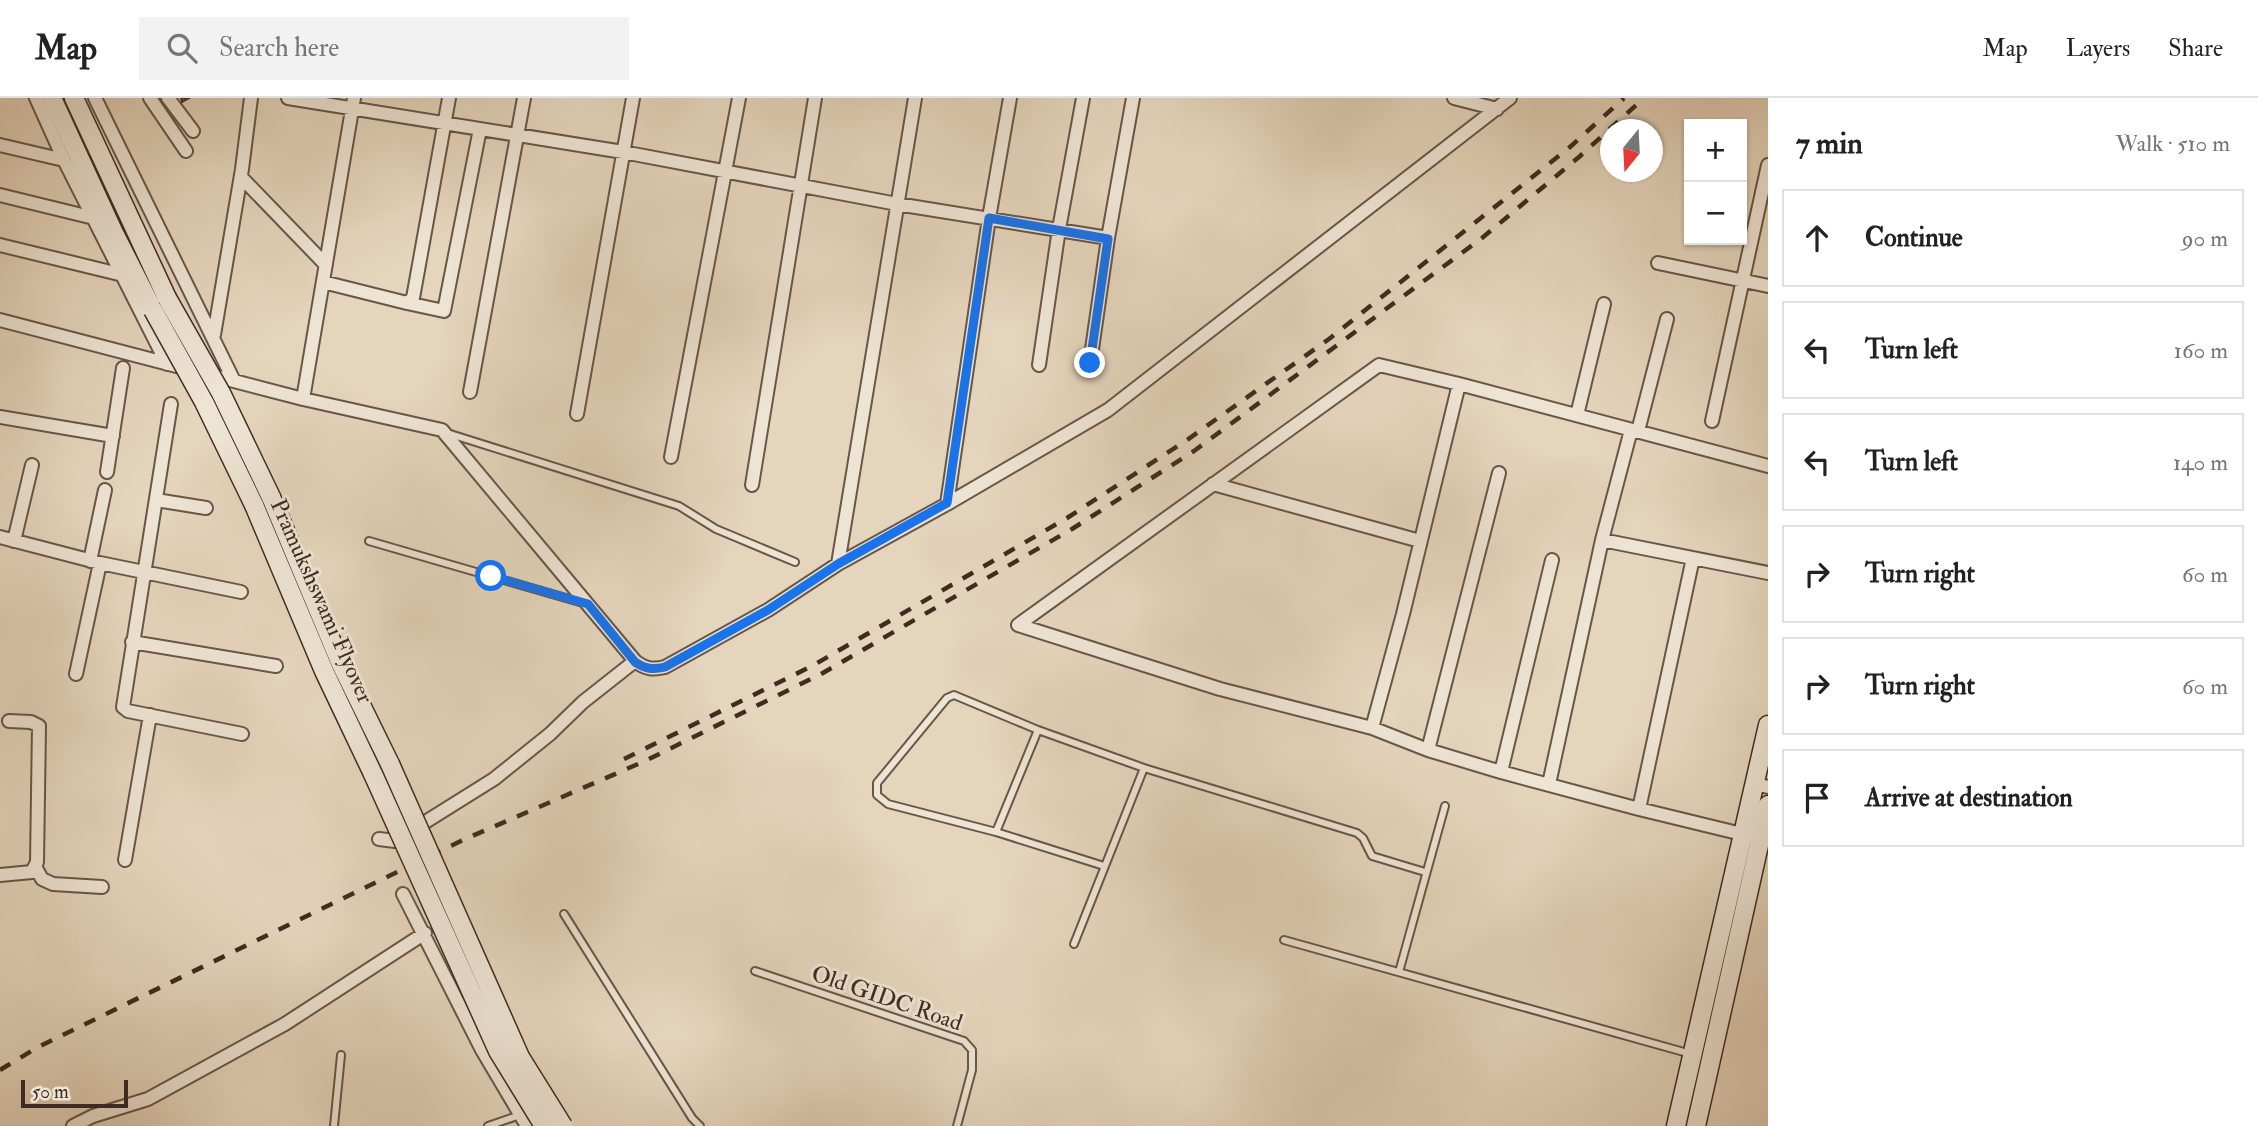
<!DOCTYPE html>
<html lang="en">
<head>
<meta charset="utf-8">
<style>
	:root { --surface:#fff; --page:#f2f2f2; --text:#222; --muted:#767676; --line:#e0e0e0 }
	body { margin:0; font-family:"IM FELL Double Pica",serif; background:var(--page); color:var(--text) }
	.controls { position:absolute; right:21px; top:21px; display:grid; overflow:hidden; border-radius:0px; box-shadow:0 2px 5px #0004 }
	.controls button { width:63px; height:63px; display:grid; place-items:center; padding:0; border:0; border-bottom:2px solid var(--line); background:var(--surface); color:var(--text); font:35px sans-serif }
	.compass { position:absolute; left:1600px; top:21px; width:63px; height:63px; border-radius:50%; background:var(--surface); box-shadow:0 2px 5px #0004; rotate:198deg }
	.scale { position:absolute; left:21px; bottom:18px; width:107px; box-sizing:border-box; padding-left:7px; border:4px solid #3f2b20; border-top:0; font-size:19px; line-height:24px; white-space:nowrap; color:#3f2b20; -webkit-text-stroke:5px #eee4d4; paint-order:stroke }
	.stop { position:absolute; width:21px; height:21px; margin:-16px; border:5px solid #1a73e8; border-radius:50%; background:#fff }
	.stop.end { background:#1a73e8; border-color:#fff; box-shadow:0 2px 7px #0008 }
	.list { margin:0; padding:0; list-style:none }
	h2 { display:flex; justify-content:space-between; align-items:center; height:91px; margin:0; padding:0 28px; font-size:30px }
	h2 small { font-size:23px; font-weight:400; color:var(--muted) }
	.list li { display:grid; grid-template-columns:46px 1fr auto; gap:21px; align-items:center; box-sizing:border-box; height:98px; margin:0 14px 14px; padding:0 14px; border:2px solid var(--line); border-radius:0px }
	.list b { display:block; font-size:26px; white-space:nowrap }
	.list em { font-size:23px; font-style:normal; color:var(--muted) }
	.icon { flex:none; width:38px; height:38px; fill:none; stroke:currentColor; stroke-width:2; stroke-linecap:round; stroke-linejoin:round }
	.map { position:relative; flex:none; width:1768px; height:1028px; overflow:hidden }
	header { display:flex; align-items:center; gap:42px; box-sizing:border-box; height:98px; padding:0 35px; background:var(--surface); border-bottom:2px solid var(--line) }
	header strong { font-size:33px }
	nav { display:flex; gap:38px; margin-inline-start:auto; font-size:24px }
	.search { width:490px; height:63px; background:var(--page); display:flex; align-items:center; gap:18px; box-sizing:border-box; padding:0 24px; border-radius:0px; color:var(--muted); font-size:26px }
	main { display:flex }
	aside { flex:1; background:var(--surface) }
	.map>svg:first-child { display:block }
</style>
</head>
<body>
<header>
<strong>Map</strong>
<div class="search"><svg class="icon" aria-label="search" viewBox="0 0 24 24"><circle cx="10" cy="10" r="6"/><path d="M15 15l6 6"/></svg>Search here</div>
<nav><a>Map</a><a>Layers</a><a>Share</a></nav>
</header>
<main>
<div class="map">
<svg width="1768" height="1028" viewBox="0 0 1768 1028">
	<rect width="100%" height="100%" fill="#e5d5bd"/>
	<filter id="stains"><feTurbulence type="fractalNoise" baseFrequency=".00286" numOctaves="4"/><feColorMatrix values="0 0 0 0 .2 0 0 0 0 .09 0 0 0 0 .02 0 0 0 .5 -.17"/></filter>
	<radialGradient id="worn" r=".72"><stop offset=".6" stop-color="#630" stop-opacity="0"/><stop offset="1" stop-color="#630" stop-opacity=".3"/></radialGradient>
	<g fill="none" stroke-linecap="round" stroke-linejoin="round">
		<!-- lane casing -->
		<g stroke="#685647" stroke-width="10">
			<path id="lane" d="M 447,335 L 679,408 L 716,431 L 795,464
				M 369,443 L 583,505
				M 996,734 L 1038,632
				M 1104,768 L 996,734 L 888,706 L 877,697 L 877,685 L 947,600 L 954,597 L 1038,632 L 1144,670 L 1357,735 L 1363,740 L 1372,758 L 1425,774
				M 564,816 L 692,1020 L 700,1028
				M 1284,842 L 1691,956
				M 1074,846 L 1144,670
				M 755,873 L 964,943 L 972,952 L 972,972 L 957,1028
				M 1399,874 L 1445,708
				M 334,1028 L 341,957
				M 488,1028 L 520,1017"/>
		</g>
		<!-- street casing -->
		<g stroke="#685647" stroke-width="16">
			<path id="street" d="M 36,0 L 64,62 L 167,266
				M 95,0 L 234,283
				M 150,0 L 186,53
				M 168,0 L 193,33
				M 288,0 L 623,54 L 897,106 L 1108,140
				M 1454,0 L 1497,11
				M 0,47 L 64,62
				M 241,79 L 326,167
				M 0,97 L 94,120
				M 0,147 L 123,177
				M 1658,165 L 1768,188
				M 323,184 L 407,205 L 413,200 L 449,0
				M 407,205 L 444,213 L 480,31
				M 0,222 L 303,301 L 442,332 L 635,563 C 645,571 653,572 665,569 L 768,512 L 838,466 L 947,406 L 1108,312 L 1510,0
				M 214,237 L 242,71 L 251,0
				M 1090,265 L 1108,140 L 1133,0
				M 1039,267 L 1059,131 L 1083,0
				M 470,294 L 524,0
				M 303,301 L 354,0
				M 171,306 L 123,609 L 128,613 L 242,636
				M 577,316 L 633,0
				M 1577,317 L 1604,206
				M 0,319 L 113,338
				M 1712,323 L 1768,67
				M 1638,333 L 1667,221
				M 671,359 L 739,0
				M 107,374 L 123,270
				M 1213,386 L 1420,443
				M 752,387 L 815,0
				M 156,402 L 206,410
				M 947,406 L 989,120 L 1010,0
				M 0,439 L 100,465 L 241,494
				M 1602,442 L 1768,475
				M 14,443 L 32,367
				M 90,463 L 105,392
				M 838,466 L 915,0
				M 132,544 L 276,568
				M 76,576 L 100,465
				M 1372,630 L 1403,516 L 1459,286
				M 1428,652 L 1499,375
				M 1501,674 L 1552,462
				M 1549,686 L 1602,442 L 1631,332
				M 1754,686 L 1768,689
				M 1639,711 L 1693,460
				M 1750,738 L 1639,711 L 1501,674 L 1428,652 L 1372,630 L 1220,591 L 1018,527 L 1379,267 L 1459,286 L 1768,368
				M 379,741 L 395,743 L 494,681 L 550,636 L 583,604 L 635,563
				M 125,762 L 150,617
				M 36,770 L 42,781 L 53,786 L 102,789
				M 0,777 L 32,774 L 37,764 L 39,628 L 31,624 L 9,623
				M 403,796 L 482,952 L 527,1028
				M 73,1028 L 93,1018 L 148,1001 L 285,926 L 425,835"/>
		</g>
		<!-- secondary casing -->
		<g stroke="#3f2b20" stroke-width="21">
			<path id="secondary" d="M 52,0 L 113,133 L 153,212
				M 74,0 L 167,200
				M 271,399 L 341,566 L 390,666
				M 254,407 L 324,573 L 373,676
				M 1676,1028 L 1768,627
				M 1696,1028 L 1768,707"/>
		</g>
		<!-- lane -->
		<use href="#lane" stroke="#eee4d4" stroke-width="6"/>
		<!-- street -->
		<use href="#street" stroke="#eee4d4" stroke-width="12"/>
		<!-- secondary -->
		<use href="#secondary" stroke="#eee4d4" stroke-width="18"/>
		<!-- rail -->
		<path stroke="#3f2b20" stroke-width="4.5" stroke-dasharray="12 12" stroke-linecap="butt" d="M 624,661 L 812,568 L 1067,420 L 1187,342 L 1329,241 L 1570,49 L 1624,0
			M 0,972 L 38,949 L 463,742 L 645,663 L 821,576 L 1072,431 L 1194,353 L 1482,140 L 1579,59 L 1644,0"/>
		<!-- secondary-bridge casing -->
		<g stroke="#3f2b20" stroke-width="21" stroke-linecap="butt">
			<path id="secondary-bridge" d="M 167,200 L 221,295 L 271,399
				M 153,212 L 204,304 L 254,407
				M 390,666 L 520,959 L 563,1028
				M 373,676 L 498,953 L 544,1028"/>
		</g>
		<!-- secondary-bridge -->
		<use href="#secondary-bridge" stroke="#eee4d4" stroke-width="18"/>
	</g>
	<!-- shaded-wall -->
	<path fill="#915e53" stroke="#3f2b20" stroke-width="2" d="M 181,0 L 189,0 L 182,4 Z"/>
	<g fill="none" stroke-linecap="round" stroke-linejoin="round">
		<!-- route -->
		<path stroke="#1a73e8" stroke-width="9" d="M 491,478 L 588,506 L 635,564 C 645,571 653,572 665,569 L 768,512 L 838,466 L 947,405 L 989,120 L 1108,141 L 1090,265"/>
	</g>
	<g text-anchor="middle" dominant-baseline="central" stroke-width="6" stroke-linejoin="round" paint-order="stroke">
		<!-- street labels -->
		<g font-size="23" fill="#3f2b20" stroke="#eee4d4">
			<text transform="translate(322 503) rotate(66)">Pramukshswami Flyover</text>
			<text transform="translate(887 900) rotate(19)">Old GIDC Road</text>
		</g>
	</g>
	<rect width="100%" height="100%" filter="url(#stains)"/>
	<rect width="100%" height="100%" fill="url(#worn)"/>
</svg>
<div class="controls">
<button>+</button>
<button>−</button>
</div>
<svg class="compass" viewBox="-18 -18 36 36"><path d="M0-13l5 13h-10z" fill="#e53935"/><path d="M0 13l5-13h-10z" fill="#767676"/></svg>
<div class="scale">50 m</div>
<div class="stop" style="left:491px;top:478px"></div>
<div class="stop end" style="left:1090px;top:265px"></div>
</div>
<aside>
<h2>7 min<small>Walk · 510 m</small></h2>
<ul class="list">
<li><svg class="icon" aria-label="ahead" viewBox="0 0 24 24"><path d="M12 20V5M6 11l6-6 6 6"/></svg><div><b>Continue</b></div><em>90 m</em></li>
<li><svg class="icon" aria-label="left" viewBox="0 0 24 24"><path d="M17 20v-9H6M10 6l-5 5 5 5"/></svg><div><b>Turn left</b></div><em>160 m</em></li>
<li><svg class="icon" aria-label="left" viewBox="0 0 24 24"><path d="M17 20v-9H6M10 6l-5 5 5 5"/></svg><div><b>Turn left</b></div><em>140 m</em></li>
<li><svg class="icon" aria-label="right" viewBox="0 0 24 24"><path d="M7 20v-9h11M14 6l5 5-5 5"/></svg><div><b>Turn right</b></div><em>60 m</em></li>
<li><svg class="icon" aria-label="right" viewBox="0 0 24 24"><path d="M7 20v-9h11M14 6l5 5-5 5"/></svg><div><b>Turn right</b></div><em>60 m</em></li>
<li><svg class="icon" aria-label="arrive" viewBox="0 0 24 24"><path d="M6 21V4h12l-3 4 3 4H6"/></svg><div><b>Arrive at destination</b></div></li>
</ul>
</aside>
</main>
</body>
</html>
